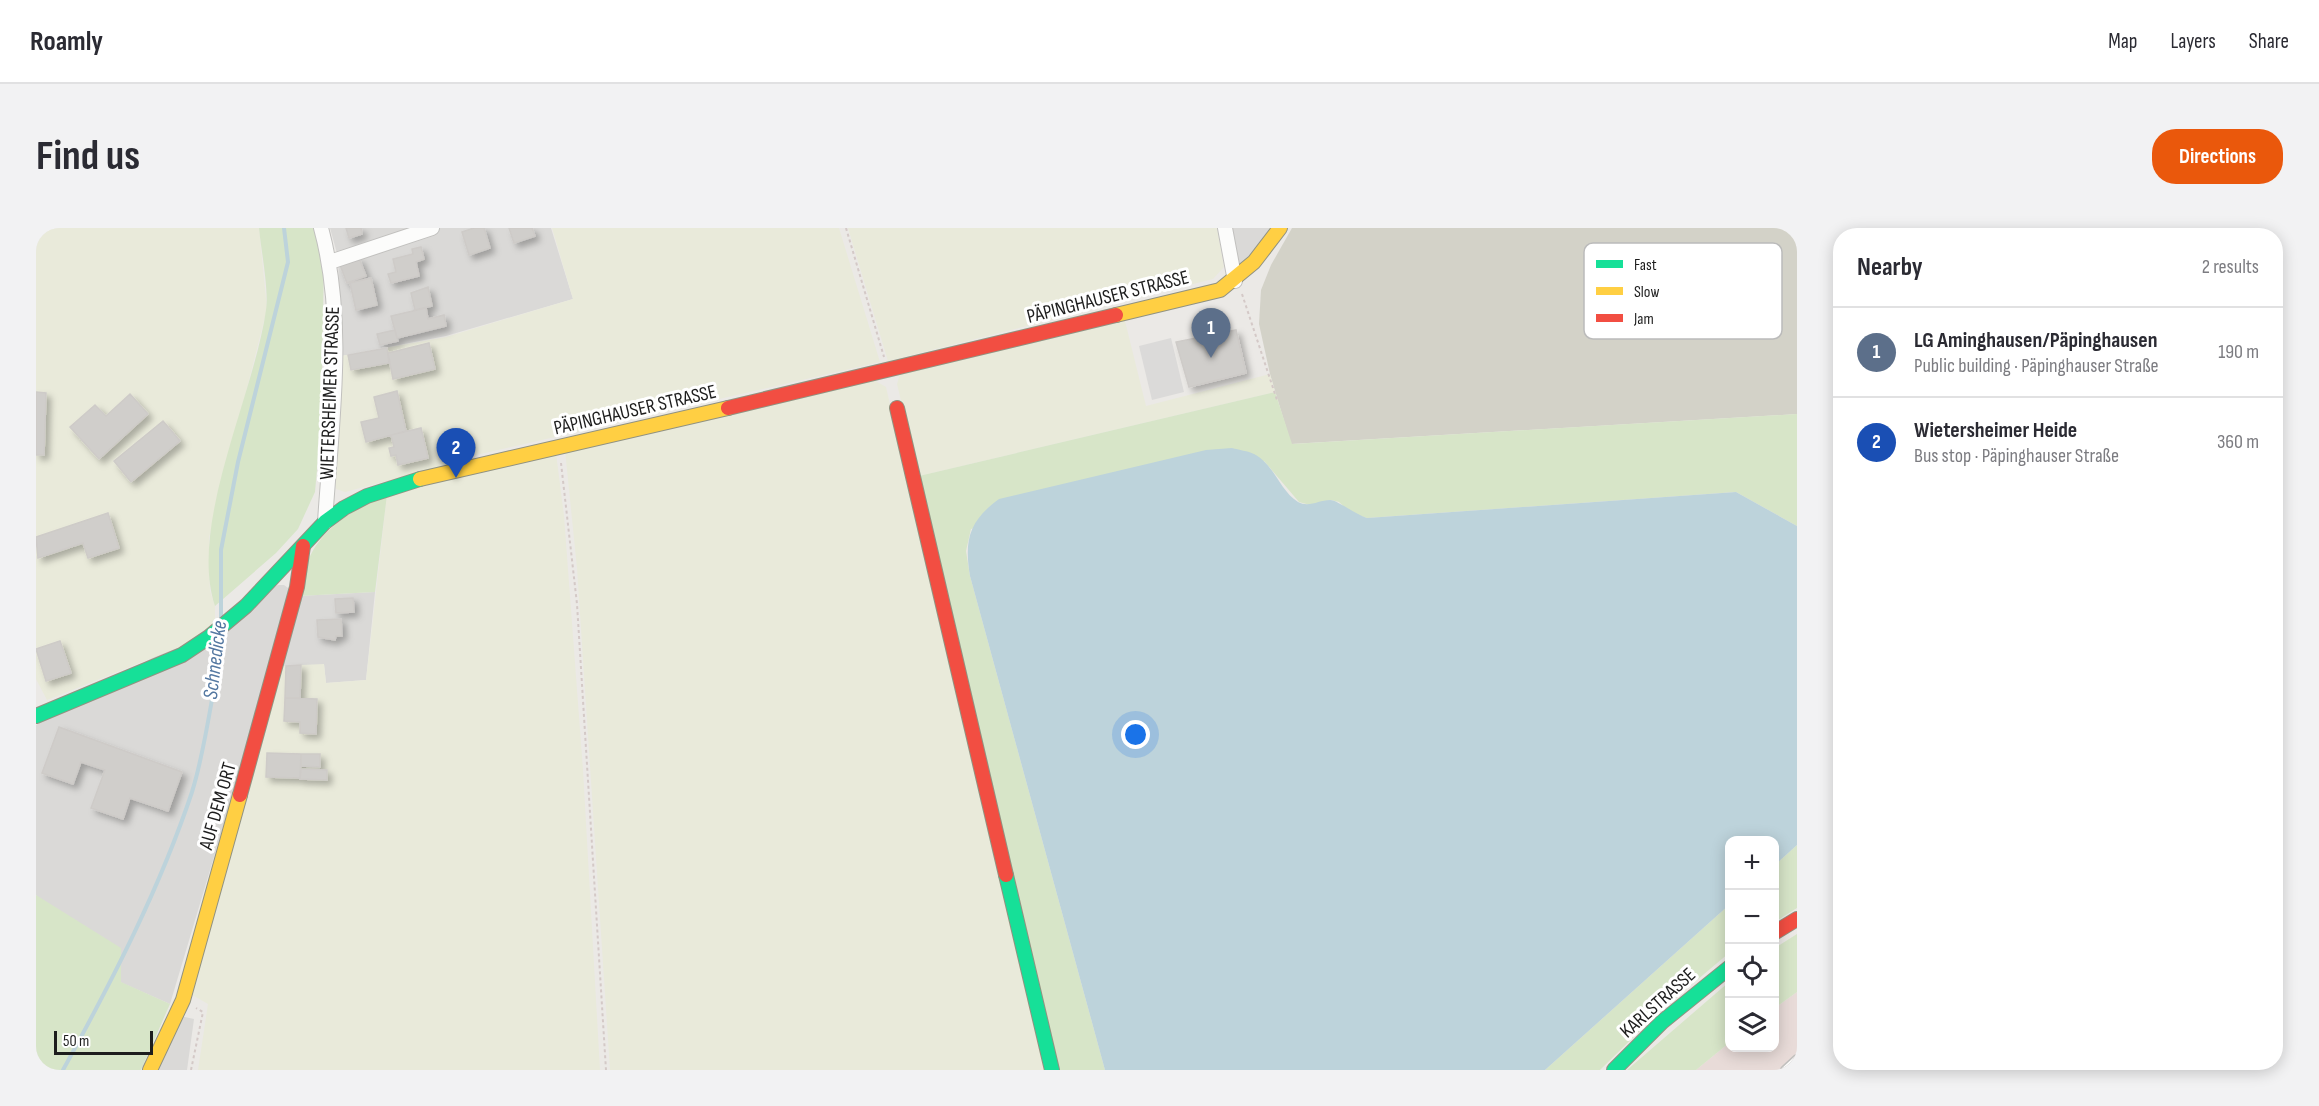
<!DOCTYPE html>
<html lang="en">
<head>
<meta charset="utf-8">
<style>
	:root { --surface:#fff; --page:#f2f2f3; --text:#2b2b33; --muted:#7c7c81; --line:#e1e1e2; --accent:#ea580c }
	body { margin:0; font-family:"Sofia Sans Condensed",sans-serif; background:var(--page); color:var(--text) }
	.controls { position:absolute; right:18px; bottom:18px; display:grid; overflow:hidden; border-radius:12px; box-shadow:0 3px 15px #0003 }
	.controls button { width:54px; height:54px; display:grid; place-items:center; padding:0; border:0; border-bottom:2px solid var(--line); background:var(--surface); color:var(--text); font:30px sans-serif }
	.scale { position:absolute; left:18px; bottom:15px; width:99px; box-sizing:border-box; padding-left:6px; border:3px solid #1d1d1d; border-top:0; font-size:16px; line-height:21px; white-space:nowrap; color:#1d1d1d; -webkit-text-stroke:4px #fff; paint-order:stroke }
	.you { position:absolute; left:1100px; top:507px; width:21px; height:21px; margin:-15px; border:4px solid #fff; border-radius:50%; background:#1a73e8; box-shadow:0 0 0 9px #1a73e833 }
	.badge { display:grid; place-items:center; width:39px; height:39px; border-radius:50%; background:var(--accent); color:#fff; font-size:20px; font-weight:700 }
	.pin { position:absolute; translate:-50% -50px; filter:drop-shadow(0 2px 3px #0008) }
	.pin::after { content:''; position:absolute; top:32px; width:21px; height:18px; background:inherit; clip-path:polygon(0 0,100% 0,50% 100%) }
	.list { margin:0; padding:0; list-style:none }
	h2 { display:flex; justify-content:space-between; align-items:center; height:78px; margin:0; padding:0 24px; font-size:26px }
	h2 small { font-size:20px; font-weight:400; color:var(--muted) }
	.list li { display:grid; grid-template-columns:39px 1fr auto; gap:18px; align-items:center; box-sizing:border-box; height:90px; padding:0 24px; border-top:2px solid var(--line) }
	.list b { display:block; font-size:22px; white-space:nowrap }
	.list p { margin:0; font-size:20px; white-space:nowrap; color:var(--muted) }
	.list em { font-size:20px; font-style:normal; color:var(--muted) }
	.icon { flex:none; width:33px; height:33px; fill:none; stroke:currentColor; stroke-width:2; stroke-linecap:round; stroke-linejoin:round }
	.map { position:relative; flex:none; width:1761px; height:842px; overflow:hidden; border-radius:24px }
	header { display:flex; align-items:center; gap:36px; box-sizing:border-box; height:84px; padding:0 30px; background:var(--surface); border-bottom:2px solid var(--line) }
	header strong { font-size:28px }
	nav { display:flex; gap:33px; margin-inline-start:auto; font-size:21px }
	.intro { display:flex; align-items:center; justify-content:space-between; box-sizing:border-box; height:144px; padding:0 36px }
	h1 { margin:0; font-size:42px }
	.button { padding:15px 27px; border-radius:24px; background:var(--accent); color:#fff; font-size:21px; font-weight:700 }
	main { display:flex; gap:36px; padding:0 36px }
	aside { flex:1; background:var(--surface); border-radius:24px; box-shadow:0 3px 15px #0003 }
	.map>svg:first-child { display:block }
</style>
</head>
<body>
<header>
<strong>Roamly</strong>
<nav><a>Map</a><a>Layers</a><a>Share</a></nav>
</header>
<div class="intro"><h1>Find us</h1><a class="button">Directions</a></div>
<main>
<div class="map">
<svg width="1761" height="842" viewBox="0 0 1761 842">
	<defs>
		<filter id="shadow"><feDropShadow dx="4.5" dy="4.5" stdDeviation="3" flood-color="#0004"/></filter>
	</defs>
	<rect width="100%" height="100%" fill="#ebe9e6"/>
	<!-- residential -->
	<path fill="#dad9d7" d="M 294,0 L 515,0 L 537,71 L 410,108 L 305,128 L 302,29 Z
		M 1183,0 L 1234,0 L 1212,31 L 1191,46 Z
		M 242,357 L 248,357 L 263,368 L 339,364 L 330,452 L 290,455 L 288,436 L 195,572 L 134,776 L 84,754 L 0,667 L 0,497 Z
		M 144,788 L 158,791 L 151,842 L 118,842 Z"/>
	<!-- commercial -->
	<path fill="#e8dbd8" d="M 1761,764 L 1761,842 L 1660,842 L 1693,815 L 1694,820 L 1738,820 L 1739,780 Z"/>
	<!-- construction -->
	<path fill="#d3d2c8" d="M 1256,0 L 1761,0 L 1761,186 L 1255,216 L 1234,146 L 1223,96 L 1225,62 L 1235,37 Z"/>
	<!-- farmland -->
	<path fill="#e9eada" d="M 0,0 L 223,0 L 231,81 L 173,310 L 173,339 L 174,363 L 179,378 L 179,395 L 146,418 L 11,472 L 0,451 Z
		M 516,0 L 803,0 L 844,134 L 436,228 L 434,222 L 435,231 L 309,264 L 300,261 L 297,251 L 305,128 L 410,109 L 537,71 Z
		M 812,0 L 1181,0 L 1188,39 L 1177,51 L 852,133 Z
		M 1089,93 L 1110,178 L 1234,146 L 1239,164 L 883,248 L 861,156 L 864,146 Z
		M 836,151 L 850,159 L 1009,842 L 574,842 L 541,340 L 529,222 Z
		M 520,225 L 528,288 L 547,542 L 564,842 L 162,842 L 172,776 L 153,765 L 243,438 L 288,436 L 290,455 L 330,452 L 351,267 Z"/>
	<!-- grass -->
	<path fill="#d7e5c8" d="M 223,0 L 279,0 L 288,33 L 285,197 L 279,264 L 262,301 L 240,325 L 179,378 C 152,296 218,168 230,82 C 233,62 225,22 223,0 Z
		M 1239,164 L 1256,216 L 1761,186 L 1761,298 L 1700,264 L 1331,290 L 1315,285 L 1303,274 L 1295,272 L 1274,277 L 1263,274 L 1228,233 L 935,301 L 930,323 L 934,348 L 1069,842 L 1022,842 L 883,248 Z
		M 351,267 L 339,364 L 263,368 C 266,357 267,346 271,336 C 282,302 320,279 351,267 Z
		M 1761,617 L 1761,680 L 1739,694 L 1739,637 Z
		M 0,667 L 85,720 L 85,754 L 134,776 L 105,842 L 0,842 Z
		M 1693,677 L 1693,725 L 1622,785 L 1564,842 L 1509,842 Z
		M 1761,706 L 1761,764 L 1739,780 L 1739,720 Z
		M 1693,754 L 1693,815 L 1660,842 L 1591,842 Z"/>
	<!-- parking -->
	<path fill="#dbdad9" d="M 1135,110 L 1148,164 L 1116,172 L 1103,118 Z"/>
	<!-- water -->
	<path fill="#bdd3db" d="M 1196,220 C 1203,222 1212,223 1218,226 C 1238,236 1244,263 1262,274 C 1273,280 1283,272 1294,272 C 1301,272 1319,286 1331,290 L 1700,264 L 1761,298 L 1761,617 L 1739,637 L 1738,612 L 1694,612 L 1693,677 L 1509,842 L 1069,842 L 934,348 C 928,312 933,293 963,271 L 1170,222 Z"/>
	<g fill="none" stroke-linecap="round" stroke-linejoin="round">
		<!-- stream -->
		<path stroke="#bdd3db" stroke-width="4" d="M 185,390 L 185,322 L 202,234 L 252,34 L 248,0
			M 27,842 C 76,753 124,660 156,564 C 169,523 175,471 184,429 L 185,407"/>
	</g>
	<!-- building -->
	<path fill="#d0cecb" stroke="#cecbc8" stroke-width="1.5" filter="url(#shadow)" d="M 310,0 L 325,0 L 326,6 L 313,10 Z
		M 438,0 L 448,0 L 454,20 L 433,27 L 426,4 Z
		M 473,0 L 496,0 L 499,8 L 478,15 Z
		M 385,19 L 388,31 L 380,34 L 383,48 L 355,55 L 352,46 L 360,44 L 357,31 L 377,26 L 376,21 Z
		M 323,30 L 330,48 L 311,55 L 304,37 Z
		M 335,50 L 341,77 L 320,82 L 314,55 Z
		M 392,59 L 396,78 L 379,82 L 375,65 Z
		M 390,80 L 392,91 L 408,87 L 410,98 L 361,110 L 355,88 Z
		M 359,102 L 362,113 L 344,117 L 341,106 Z
		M 1200,102 L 1210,145 L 1153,159 L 1140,114 Z
		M 393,115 L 399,141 L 357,151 L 352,125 Z
		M 351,120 L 353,135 L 315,142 L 312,127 Z
		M 361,163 L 370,203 L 330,214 L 325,194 L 343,190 L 338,169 Z
		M 0,164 L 10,165 L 8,227 L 0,227 Z
		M 94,166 L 112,186 L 63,231 L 34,199 L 59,177 L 70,188 Z
		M 127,193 L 144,213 L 95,254 L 78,233 Z
		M 385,200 L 392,230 L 362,237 L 360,227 L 355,228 L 353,220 L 358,219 L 355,207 Z
		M 72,285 L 83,320 L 52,330 L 47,315 L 2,330 L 0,309 Z
		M 317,370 L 318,384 L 300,385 L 299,371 Z
		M 305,391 L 306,408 L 300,408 L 299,412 L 282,409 L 281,392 Z
		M 24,413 L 35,445 L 10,453 L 0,421 Z
		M 265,437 L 264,470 L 249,470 L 250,438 Z
		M 249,470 L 281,471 L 280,506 L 264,505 L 264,494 L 248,493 Z
		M 23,499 L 146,544 L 132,583 L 94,570 L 87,591 L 55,580 L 69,542 L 45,534 L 37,556 L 6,545 Z
		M 231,525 L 265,526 L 264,550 L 230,549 Z
		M 265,526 L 284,526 L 284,539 L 265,538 Z
		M 265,541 L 291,542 L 291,552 L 264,551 Z"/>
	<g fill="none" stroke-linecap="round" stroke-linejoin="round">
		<!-- lane casing -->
		<g stroke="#c1c0be" stroke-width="10">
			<path id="lane" d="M 1749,842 L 1761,831"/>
		</g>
		<!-- street casing -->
		<g stroke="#c1c0be" stroke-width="16">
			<path id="street" d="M 285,0 C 311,95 295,198 289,294
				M 1189,0 L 1199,53
				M 294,34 L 396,0"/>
		</g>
		<!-- fast casing -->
		<g stroke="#919280" stroke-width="16">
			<path id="fast" d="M 0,488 L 146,427 L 173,409 L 210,378 L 289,294 L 308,280 L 331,268 L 384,251
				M 970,647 L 1016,842
				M 1578,842 L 1626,794 L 1694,739"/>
		</g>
		<!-- slow casing -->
		<g stroke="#919280" stroke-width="16">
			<path id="slow" d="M 1080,87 L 1184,62 L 1218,34 L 1244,0
				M 384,251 L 692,180
				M 114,842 L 147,772 L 204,567"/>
		</g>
		<!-- jam casing -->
		<g stroke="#919280" stroke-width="16">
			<path id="jam" d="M 692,180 L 1080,87
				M 861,180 L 970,647
				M 204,567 L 261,359 L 267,318
				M 1738,705 L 1761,691"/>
		</g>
		<!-- path -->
		<path stroke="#d4c9c7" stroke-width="2" stroke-dasharray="3 3" stroke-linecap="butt" d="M 810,0 L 848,129
			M 1206,66 L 1241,172
			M 525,235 L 541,376 L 570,842
			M 155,842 L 167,784 L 160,780"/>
		<!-- lane -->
		<use href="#lane" stroke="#fcfcfb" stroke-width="7"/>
		<!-- street -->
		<use href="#street" stroke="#fcfcfb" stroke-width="14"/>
		<!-- fast -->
		<use href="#fast" stroke="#16e098" stroke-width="14"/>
		<!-- slow -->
		<use href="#slow" stroke="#ffcf43" stroke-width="14"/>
		<!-- jam -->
		<use href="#jam" stroke="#f24e42" stroke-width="14"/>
	</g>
	<g text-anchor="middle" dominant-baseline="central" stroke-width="6" stroke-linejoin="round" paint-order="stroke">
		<!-- street labels -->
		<g font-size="20" fill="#1d1d1d" stroke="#fff">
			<text transform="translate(1072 69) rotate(-14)">PÄPINGHAUSER STRASSE</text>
			<text transform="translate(294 165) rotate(-88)">WIETERSHEIMER STRASSE</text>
			<text transform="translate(599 182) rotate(-13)">PÄPINGHAUSER STRASSE</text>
			<text transform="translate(182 578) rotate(-74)">AUF DEM ORT</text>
			<text transform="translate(1622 775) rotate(-42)">KARLSTRASSE</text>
		</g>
		<!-- water labels -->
		<g font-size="21" font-style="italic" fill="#5478a1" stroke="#fff">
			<text transform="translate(179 432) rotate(-83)">Schnedicke</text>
		</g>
	</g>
	<!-- legend -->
	<rect x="1548" y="15" width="198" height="96" rx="9" fill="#fff" stroke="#bbb" stroke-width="1.5"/>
	<rect x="1560" y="32" width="27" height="8" fill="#16e098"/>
	<rect x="1560" y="59" width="27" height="8" fill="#ffcf43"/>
	<rect x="1560" y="86" width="27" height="8" fill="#f24e42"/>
	<g font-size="16" fill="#1d1d1d">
		<text x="1598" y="42">Fast</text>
		<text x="1598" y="69">Slow</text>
		<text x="1598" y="96">Jam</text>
	</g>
</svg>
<div class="controls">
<button>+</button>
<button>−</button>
<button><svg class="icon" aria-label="locate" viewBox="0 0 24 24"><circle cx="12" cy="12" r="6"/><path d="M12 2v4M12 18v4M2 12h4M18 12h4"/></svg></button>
<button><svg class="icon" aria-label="layers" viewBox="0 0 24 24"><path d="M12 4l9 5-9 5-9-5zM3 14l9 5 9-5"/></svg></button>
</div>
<div class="scale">50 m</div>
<div class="you"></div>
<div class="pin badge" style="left:1175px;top:130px;background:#5c6f8a">1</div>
<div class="pin badge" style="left:420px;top:250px;background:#1a4fb4">2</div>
</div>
<aside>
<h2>Nearby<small>2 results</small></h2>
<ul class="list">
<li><span class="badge" style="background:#5c6f8a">1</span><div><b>LG Aminghausen/Päpinghausen</b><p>Public building · Päpinghauser Straße</p></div><em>190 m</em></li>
<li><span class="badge" style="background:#1a4fb4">2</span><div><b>Wietersheimer Heide</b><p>Bus stop · Päpinghauser Straße</p></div><em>360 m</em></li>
</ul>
</aside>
</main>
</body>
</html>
